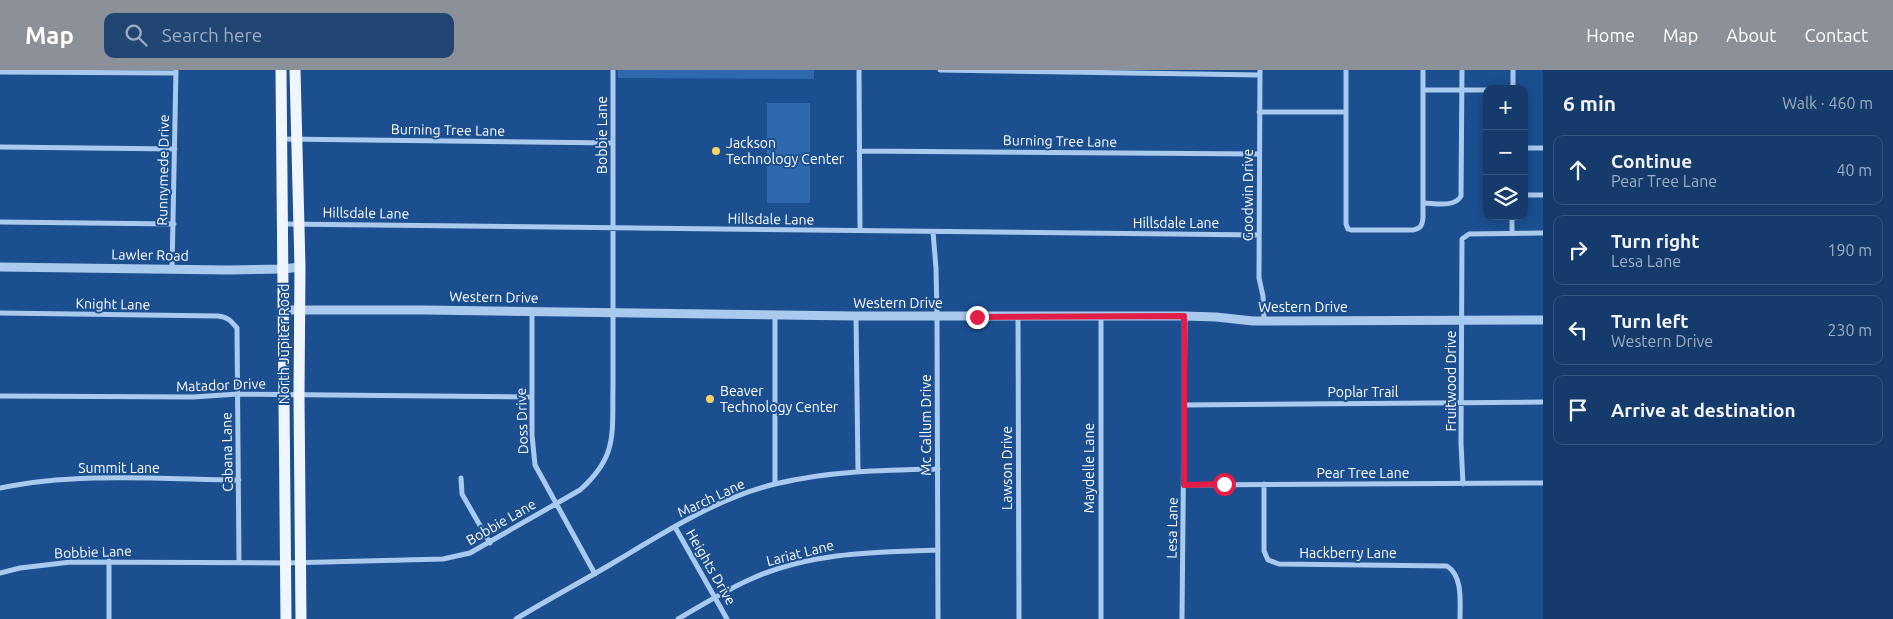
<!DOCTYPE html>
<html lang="en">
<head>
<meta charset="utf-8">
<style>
	:root { --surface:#143b6b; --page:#214673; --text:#f1f3f6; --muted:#9dadc1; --line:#33557e; --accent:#8c9099 }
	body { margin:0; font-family:Ubuntu,sans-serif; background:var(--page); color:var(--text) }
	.controls { position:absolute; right:15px; top:15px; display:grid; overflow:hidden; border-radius:10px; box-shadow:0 2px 12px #0003 }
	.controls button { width:45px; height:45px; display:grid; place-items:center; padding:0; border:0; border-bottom:1px solid var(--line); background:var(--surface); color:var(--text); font:25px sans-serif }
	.stop { position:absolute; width:15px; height:15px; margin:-11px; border:4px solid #e11d48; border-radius:50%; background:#fff }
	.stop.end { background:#e11d48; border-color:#fff; box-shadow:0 1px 5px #0008 }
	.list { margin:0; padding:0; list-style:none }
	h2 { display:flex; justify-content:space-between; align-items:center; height:65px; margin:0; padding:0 20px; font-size:21px }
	h2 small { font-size:16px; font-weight:400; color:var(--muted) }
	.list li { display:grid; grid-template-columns:32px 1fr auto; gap:15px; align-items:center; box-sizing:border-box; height:70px; margin:0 10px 10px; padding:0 10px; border:1px solid var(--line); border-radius:10px }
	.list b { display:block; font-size:19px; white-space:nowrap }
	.list p { margin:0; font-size:16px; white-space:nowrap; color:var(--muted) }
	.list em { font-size:16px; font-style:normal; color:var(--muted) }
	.icon { flex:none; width:28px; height:28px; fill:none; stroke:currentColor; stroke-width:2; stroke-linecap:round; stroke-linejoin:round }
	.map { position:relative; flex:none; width:1543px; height:549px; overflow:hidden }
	header { display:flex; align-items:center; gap:30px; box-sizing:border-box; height:70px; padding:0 25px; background:var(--accent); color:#fff }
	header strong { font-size:24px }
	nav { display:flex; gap:28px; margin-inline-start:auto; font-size:18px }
	.search { width:350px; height:45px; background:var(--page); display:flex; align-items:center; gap:12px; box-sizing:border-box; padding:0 18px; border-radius:10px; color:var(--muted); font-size:19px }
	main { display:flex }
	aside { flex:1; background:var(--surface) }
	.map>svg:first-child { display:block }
</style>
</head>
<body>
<header>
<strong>Map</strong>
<div class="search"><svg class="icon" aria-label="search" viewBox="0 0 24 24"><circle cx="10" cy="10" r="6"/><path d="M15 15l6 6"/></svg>Search here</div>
<nav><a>Home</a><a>Map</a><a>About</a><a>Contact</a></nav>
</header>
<main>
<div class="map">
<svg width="1543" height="549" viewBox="0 0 1543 549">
	<rect width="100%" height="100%" fill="#1b4f8f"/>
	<!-- green -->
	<path fill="#2e69ad" d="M 618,0 L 814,0 L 814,9 L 618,8 Z
		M 767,33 L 810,33 L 810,133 L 767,133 Z"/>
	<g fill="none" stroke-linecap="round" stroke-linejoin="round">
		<!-- minor -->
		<path stroke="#a9c9ee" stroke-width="5" d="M 859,0 L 860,161
			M 940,0 L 1260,5
			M 1260,0 L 1259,208 L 1263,226 L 1264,251
			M 1346,0 L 1346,154 L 1348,159 L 1351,160 L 1413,160 C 1421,158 1422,156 1423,148 L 1423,0
			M 1513,0 L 1513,19
			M 0,2 L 176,3
			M 1423,20 L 1487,20
			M 1259,42 L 1346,42
			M 283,69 L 613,73
			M 0,77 L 175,79
			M 1524,78 L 1543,78
			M 859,81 L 1259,84
			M 1524,125 L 1543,125
			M 1423,133 C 1434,133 1455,138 1461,126 L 1462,0
			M 0,152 L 174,154
			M 283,154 L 1259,165
			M 933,162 L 936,198 L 937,247 L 938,549
			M 1512,163 L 1512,146
			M 172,200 L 176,0
			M 532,242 L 532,365 L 535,395 L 595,504
			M 0,243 L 218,246 C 228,247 231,251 237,258 L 239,492
			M 775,244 L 775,414
			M 856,246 L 858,401
			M 1018,247 L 1019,549
			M 0,326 L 193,327 L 238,324 L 532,327
			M 1184,335 L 1543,332
			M 461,408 L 462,424 L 490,473
			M 1264,414 L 1264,481 L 1268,490 L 1279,494 L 1447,496 C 1463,506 1460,532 1460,549
			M 1463,414 L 1461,373 L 1462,169 L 1469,164 L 1543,163
			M 1184,415 L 1543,413
			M 0,418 C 77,402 160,409 239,410
			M 675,457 L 727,549
			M 0,503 L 20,498 L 71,492 L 286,493 L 443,489 L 470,483 L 580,420 C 618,386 612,364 613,317 L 613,0
			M 109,549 L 109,491
			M 516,549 C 550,528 585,510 618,490 C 668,460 718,428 775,414 C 829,401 883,400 938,399
			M 678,549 C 702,535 726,520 751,509 C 810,482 875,482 938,480
			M 1101,549 L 1101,247
			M 1182,549 L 1185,246"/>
		<!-- tertiary -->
		<path stroke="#a9c9ee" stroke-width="9" d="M 0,197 L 227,200 L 283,199 L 300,197
			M 283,240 L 426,240 L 856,246 L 1185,246 L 1216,247 L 1253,251 L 1543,250"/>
		<!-- primary -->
		<path stroke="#f0f6ff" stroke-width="11" d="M 281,0 L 286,549
			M 295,0 L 300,197 L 299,325 L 301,549"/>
	</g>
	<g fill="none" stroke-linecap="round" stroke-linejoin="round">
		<!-- route -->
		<path stroke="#e11d48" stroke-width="6" d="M 977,247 L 1184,246 L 1184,415 L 1224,414"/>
	</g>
	<!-- markers -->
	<g fill="#ffd166" stroke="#1b4f8f" stroke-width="2">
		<circle cx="716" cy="81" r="5"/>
		<circle cx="710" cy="329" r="5"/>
	</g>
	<g text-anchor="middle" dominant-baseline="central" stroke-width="4" stroke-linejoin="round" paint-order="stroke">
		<!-- street labels -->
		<g font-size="14" fill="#fff" stroke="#1b4f8f">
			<text transform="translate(448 60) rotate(1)">Burning Tree Lane</text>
			<text transform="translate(602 65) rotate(-90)">Bobbie Lane</text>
			<text transform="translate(1060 71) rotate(1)">Burning Tree Lane</text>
			<text transform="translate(163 100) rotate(-89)">Runnymede Drive</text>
			<text transform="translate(1248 125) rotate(-90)">Goodwin Drive</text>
			<text transform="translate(366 143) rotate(1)">Hillsdale Lane</text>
			<text transform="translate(771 149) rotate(1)">Hillsdale Lane</text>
			<text x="1176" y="153">Hillsdale Lane</text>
			<text transform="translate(150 185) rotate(1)">Lawler Road</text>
			<text transform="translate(494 227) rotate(1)">Western Drive</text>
			<text x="898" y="233">Western Drive</text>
			<text transform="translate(113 234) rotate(1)">Knight Lane</text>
			<text x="1303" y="237">Western Drive</text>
			<text transform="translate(284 274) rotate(-90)">North Jupiter Road</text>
			<text transform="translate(1451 311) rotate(-90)">Fruitwood Drive</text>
			<text transform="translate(221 315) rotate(-2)">Matador Drive</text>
			<text x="1363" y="322">Poplar Trail</text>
			<text transform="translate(522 351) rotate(-92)">Doss Drive</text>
			<text transform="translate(926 355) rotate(-90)">Mc Callum Drive</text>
			<text transform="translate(227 382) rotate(-91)">Cabana Lane</text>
			<text x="119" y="398">Summit Lane</text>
			<text transform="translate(1007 398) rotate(-90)">Lawson Drive</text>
			<text transform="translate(1089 398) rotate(-90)">Maydelle Lane</text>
			<text x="1363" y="403">Pear Tree Lane</text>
			<text transform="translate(711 428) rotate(-25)">March Lane</text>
			<text transform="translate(501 452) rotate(-30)">Bobbie Lane</text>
			<text transform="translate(1172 458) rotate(-89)">Lesa Lane</text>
			<text transform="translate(93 482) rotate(-2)">Bobbie Lane</text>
			<text transform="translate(800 483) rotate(-14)">Lariat Lane</text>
			<text x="1348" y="483">Hackberry Lane</text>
			<text transform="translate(711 497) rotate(60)">Heights Drive</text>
		</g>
		<!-- poi labels -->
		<g font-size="14" fill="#fff" stroke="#1b4f8f" text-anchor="start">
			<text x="726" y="73">Jackson<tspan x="726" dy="16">Technology Center</tspan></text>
			<text x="720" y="321">Beaver<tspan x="720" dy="16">Technology Center</tspan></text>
		</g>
	</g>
</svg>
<div class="controls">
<button>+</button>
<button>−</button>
<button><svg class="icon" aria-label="layers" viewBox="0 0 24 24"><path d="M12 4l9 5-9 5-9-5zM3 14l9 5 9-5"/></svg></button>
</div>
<div class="stop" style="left:1224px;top:414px"></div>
<div class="stop end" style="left:977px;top:247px"></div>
</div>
<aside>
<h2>6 min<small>Walk · 460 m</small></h2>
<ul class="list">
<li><svg class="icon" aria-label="ahead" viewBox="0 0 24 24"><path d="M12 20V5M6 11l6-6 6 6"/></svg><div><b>Continue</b><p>Pear Tree Lane</p></div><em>40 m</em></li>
<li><svg class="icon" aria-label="right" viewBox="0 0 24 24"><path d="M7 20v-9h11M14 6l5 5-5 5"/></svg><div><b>Turn right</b><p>Lesa Lane</p></div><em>190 m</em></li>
<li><svg class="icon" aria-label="left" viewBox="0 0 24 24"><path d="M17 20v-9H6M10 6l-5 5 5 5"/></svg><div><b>Turn left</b><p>Western Drive</p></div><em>230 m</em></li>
<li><svg class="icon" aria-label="arrive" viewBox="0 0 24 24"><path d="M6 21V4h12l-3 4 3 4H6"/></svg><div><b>Arrive at destination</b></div></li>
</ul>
</aside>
</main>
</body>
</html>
